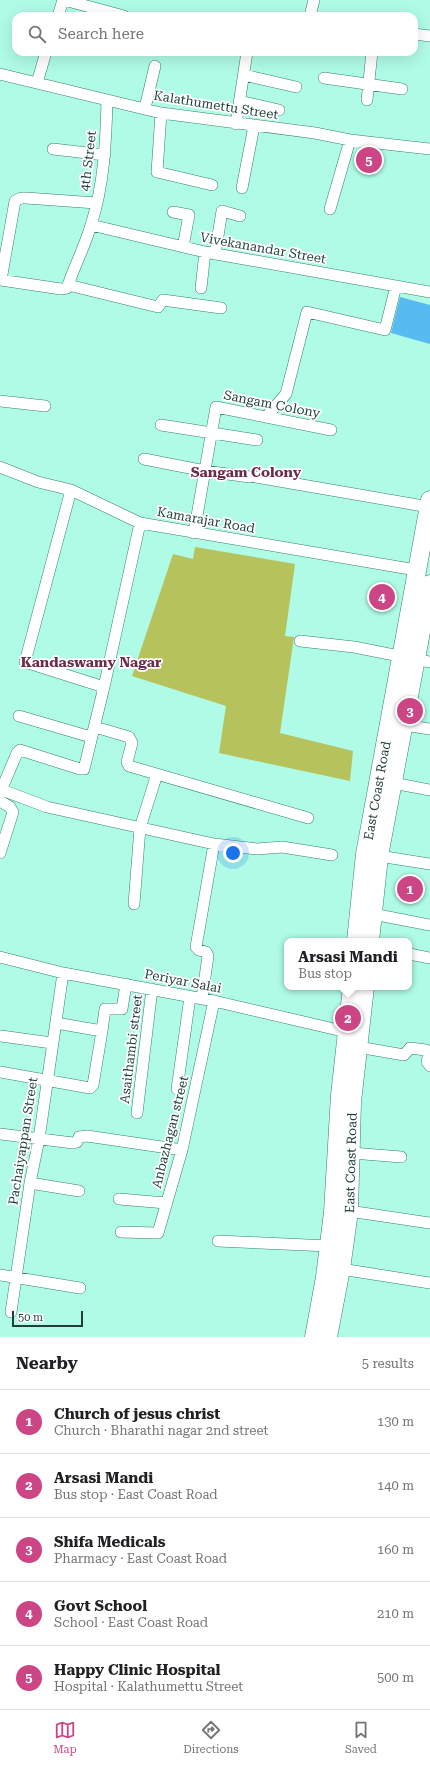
<!DOCTYPE html>
<html lang="en">
<head>
<meta charset="utf-8">
<style>
	:root { --surface:#fff; --page:#f2f2f2; --text:#202124; --muted:#757577; --line:#e0e0e0; --accent:#cc4584 }
	body { margin:0; font-family:"Roboto Serif",serif; background:var(--page); color:var(--text) }
	.scale { position:absolute; left:12px; bottom:10px; width:71px; box-sizing:border-box; padding-left:4px; border:2px solid #1f3e36; border-top:0; font-size:11px; line-height:14px; white-space:nowrap; color:#1f3e36; -webkit-text-stroke:3px #fff; paint-order:stroke }
	.you { position:absolute; left:233px; top:853px; width:14px; height:14px; margin:-10px; border:3px solid #fff; border-radius:50%; background:#1a73e8; box-shadow:0 0 0 6px #1a73e833 }
	.badge { display:grid; place-items:center; width:26px; height:26px; border-radius:50%; background:var(--accent); color:#fff; font-size:13px; font-weight:700 }
	.pin { position:absolute; translate:-50% -50%; border:2px solid #fff; box-shadow:0 1px 4px #0006 }
	.popup { position:absolute; left:284px; top:938px; width:128px; height:52px; box-sizing:border-box; display:grid; place-content:center; border-radius:8px; background:var(--surface); filter:drop-shadow(0 1px 3px #0005); font-size:13px; white-space:nowrap; color:var(--muted) }
	.popup b { font-size:15px; color:var(--text) }
	.popup::after { content:''; position:absolute; left:50%; top:100%; margin-left:-8px; border:8px solid transparent; border-top-color:var(--surface) }
	.list { margin:0; padding:0; list-style:none }
	h2 { display:flex; justify-content:space-between; align-items:center; height:52px; margin:0; padding:0 16px; font-size:17px }
	h2 small { font-size:13px; font-weight:400; color:var(--muted) }
	.list li { display:grid; grid-template-columns:26px 1fr auto; gap:12px; align-items:center; box-sizing:border-box; height:64px; padding:0 16px; border-top:1px solid var(--line) }
	.list b { display:block; font-size:15px; white-space:nowrap }
	.list p { margin:0; font-size:13px; white-space:nowrap; color:var(--muted) }
	.list em { font-size:13px; font-style:normal; color:var(--muted) }
	.icon { flex:none; width:22px; height:22px; fill:none; stroke:currentColor; stroke-width:2; stroke-linecap:round; stroke-linejoin:round }
	.map { position:relative; flex:none; width:430px; height:1337px; overflow:hidden }
	.search { position:absolute; background:var(--surface); box-shadow:0 4px 16px #0002; left:12px; right:12px; top:12px; height:44px; display:flex; align-items:center; gap:10px; box-sizing:border-box; padding:0 14px; border-radius:12px; color:var(--muted); font-size:15px }
	.sheet { height:372px; background:var(--surface) }
	nav { display:flex; justify-content:space-around; align-items:center; box-sizing:border-box; height:56px; border-top:1px solid var(--line); background:var(--surface); font-size:11px; color:var(--muted) }
	nav a { display:grid; justify-items:center; gap:2px }
	nav .on { color:var(--accent) }
	.map>svg:first-child { display:block }
</style>
</head>
<body>
<div class="map">
<svg width="430" height="1337" viewBox="0 0 430 1337">
	<rect width="100%" height="100%" fill="#affbe6"/>
	<!-- green -->
	<path fill="#b6c25b" d="M 195,547 L 295,564 L 285,636 L 294,637 L 280,733 L 353,751 L 350,781 L 219,753 L 226,706 L 132,676 L 173,554 L 193,559 Z"/>
	<!-- water -->
	<path fill="#57baf0" d="M 400,297 L 430,305 L 430,344 L 391,333 Z"/>
	<g fill="none" stroke-linecap="round" stroke-linejoin="round">
		<!-- minor casing -->
		<g stroke="#34806e" stroke-width="12">
			<path id="minor" d="M 64,0 L 124,16
				M 58,16 L 63,0
				M 310,16 L 314,0
				M 414,34 L 430,36
				M 0,74 L 161,113 L 315,133 L 350,140 L 430,149
				M 244,75 L 296,87
				M 324,78 L 402,89
				M 37,83 L 46,52
				M 367,100 L 372,52
				M 239,101 L 279,110
				M 145,108 L 155,66
				M 161,113 L 157,172 L 212,185
				M 236,124 L 247,52
				M 53,149 L 105,155
				M 242,188 L 254,126
				M 330,209 L 350,140
				M 173,212 L 189,215 L 183,247
				M 91,225 L 205,252 L 430,292
				M 215,254 L 222,211 L 240,216
				M 0,280 L 61,289 L 67,288 C 74,267 85,246 91,225 C 104,185 106,142 107,101
				M 1,280 L 15,201 L 21,198 L 26,198 L 96,203
				M 68,285 L 158,307 L 163,300 L 221,308
				M 201,288 L 205,252
				M 0,401 L 45,406
				M 266,417 L 286,394 L 307,312 L 385,330 L 396,286
				M 161,425 L 257,440
				M 144,459 L 205,471 L 250,477
				M 0,467 L 38,482 L 71,490 L 140,523 L 416,570
				M 256,477 L 429,507
				M 71,490 L 25,662 L 104,687
				M 194,533 L 216,407 L 331,430
				M 300,641 L 354,647 L 430,662
				M 19,716 L 91,737
				M 404,725 L 430,729
				M 95,727 L 129,737 L 132,743 L 127,762 L 129,766 L 308,818
				M 393,783 L 430,790
				M 2,790 L 47,807 L 214,844 L 257,849 L 282,847 L 332,855
				M 0,793 L 17,753 L 20,750 L 80,769 L 84,769 L 104,687 L 140,523
				M 0,801 L 10,807 L 13,812 L 0,853
				M 379,856 L 430,864
				M 134,904 L 140,828 L 157,774
				M 373,914 L 430,925
				M 409,954 L 430,958
				M 0,957 L 63,973 L 214,1001 L 351,1033
				M 202,998 L 208,956 L 206,952 L 199,950 L 196,947 L 214,844
				M 56,1023 L 102,1031 L 105,1009 L 122,1009 L 126,984
				M 1,1036 L 52,1043
				M 358,1047 L 404,1055 L 410,1048 L 426,1050 L 429,1053 L 427,1062 L 430,1066
				M 0,1072 L 90,1088 L 93,1085 L 102,1031
				M 177,1089 L 190,997
				M 137,1113 L 152,989
				M 0,1134 L 73,1143 L 77,1142 L 79,1137 L 87,1136 L 182,1150
				M 352,1153 L 401,1157
				M 30,1183 L 79,1191
				M 119,1199 L 166,1203
				M 349,1211 L 430,1223
				M 121,1232 L 158,1233 L 182,1150 L 214,1001
				M 218,1241 L 329,1246
				M 341,1269 L 430,1283
				M 0,1275 L 80,1288
				M 11,1312 L 30,1183 L 39,1139 L 63,973"/>
		</g>
		<!-- primary casing -->
		<g stroke="#34806e" stroke-width="19">
			<g id="primary">
				<path id="s1" d="M 356,941 L 365,854 L 430,500"/>
				<path d="M 370,941 L 379,856 L 430,584"/>
				<path d="M 314,1337 L 325,1277 L 333,1212 L 340,1095 L 352,987"/>
				<path id="s2" d="M 328,1337 L 341,1269 L 349,1211 L 352,1102 L 365,987"/>
			</g>
		</g>
		<!-- minor -->
		<use href="#minor" stroke="#fff" stroke-width="11"/>
		<!-- primary -->
		<use href="#primary" stroke="#fff" stroke-width="18"/>
	</g>
	<g text-anchor="middle" dominant-baseline="central" stroke-width="3.5" stroke-linejoin="round" paint-order="stroke">
		<!-- street labels -->
		<g font-size="13" fill="#1f3e36" stroke="#fff">
			<text transform="translate(216 105) rotate(9)">Kalathumettu Street</text>
			<text transform="translate(88 161) rotate(-83)">4th Street</text>
			<text transform="translate(263 248) rotate(10)">Vivekanandar Street</text>
			<text transform="translate(272 404) rotate(11)">Sangam Colony</text>
			<text transform="translate(206 520) rotate(10)">Kamarajar Road</text>
			<text stroke="none"><textPath href="#s1" startOffset="152">East Coast Road</textPath></text>
			<text transform="translate(183 981) rotate(11)">Periyar Salai</text>
			<text transform="translate(131 1049) rotate(-83)">Asaithambi street</text>
			<text transform="translate(170 1132) rotate(-76)">Anbazhagan street</text>
			<text transform="translate(23 1141) rotate(-81)">Pachaiyappan Street</text>
			<text stroke="none"><textPath href="#s2" startOffset="176">East Coast Road</textPath></text>
		</g>
		<!-- neighbourhood labels -->
		<g font-size="14" font-weight="bold" fill="#6d2b48" stroke="#fff">
			<text x="246" y="472">Sangam Colony</text>
			<text x="91" y="662">Kandaswamy Nagar</text>
		</g>
	</g>
</svg>
<div class="scale">50 m</div>
<div class="you"></div>
<div class="pin badge" style="left:410px;top:889px">1</div>
<div class="pin badge" style="left:348px;top:1018px">2</div>
<div class="popup"><b>Arsasi Mandi</b>Bus stop</div>
<div class="pin badge" style="left:410px;top:711px">3</div>
<div class="pin badge" style="left:382px;top:597px">4</div>
<div class="pin badge" style="left:369px;top:160px">5</div>
<div class="search"><svg class="icon" aria-label="search" viewBox="0 0 24 24"><circle cx="10" cy="10" r="6"/><path d="M15 15l6 6"/></svg>Search here</div>
</div>
<section class="sheet">
<h2>Nearby<small>5 results</small></h2>
<ul class="list">
<li><span class="badge">1</span><div><b>Church of jesus christ</b><p>Church · Bharathi nagar 2nd street</p></div><em>130 m</em></li>
<li><span class="badge">2</span><div><b>Arsasi Mandi</b><p>Bus stop · East Coast Road</p></div><em>140 m</em></li>
<li><span class="badge">3</span><div><b>Shifa Medicals</b><p>Pharmacy · East Coast Road</p></div><em>160 m</em></li>
<li><span class="badge">4</span><div><b>Govt School</b><p>School · East Coast Road</p></div><em>210 m</em></li>
<li><span class="badge">5</span><div><b>Happy Clinic Hospital</b><p>Hospital · Kalathumettu Street</p></div><em>500 m</em></li>
</ul>
</section>
<nav>
<a class="on"><svg class="icon" aria-label="map" viewBox="0 0 24 24"><path d="M3 6l6-2 6 2 6-2v14l-6 2-6-2-6 2zM9 4v14M15 6v14"/></svg>Map</a>
<a><svg class="icon" aria-label="directions" viewBox="0 0 24 24"><path d="M12 3l9 9-9 9-9-9zM9 14v-3h6M13 9l2 2-2 2"/></svg>Directions</a>
<a><svg class="icon" aria-label="saved" viewBox="0 0 24 24"><path d="M7 4h10v16l-5-4-5 4z"/></svg>Saved</a>
</nav>
</body>
</html>
